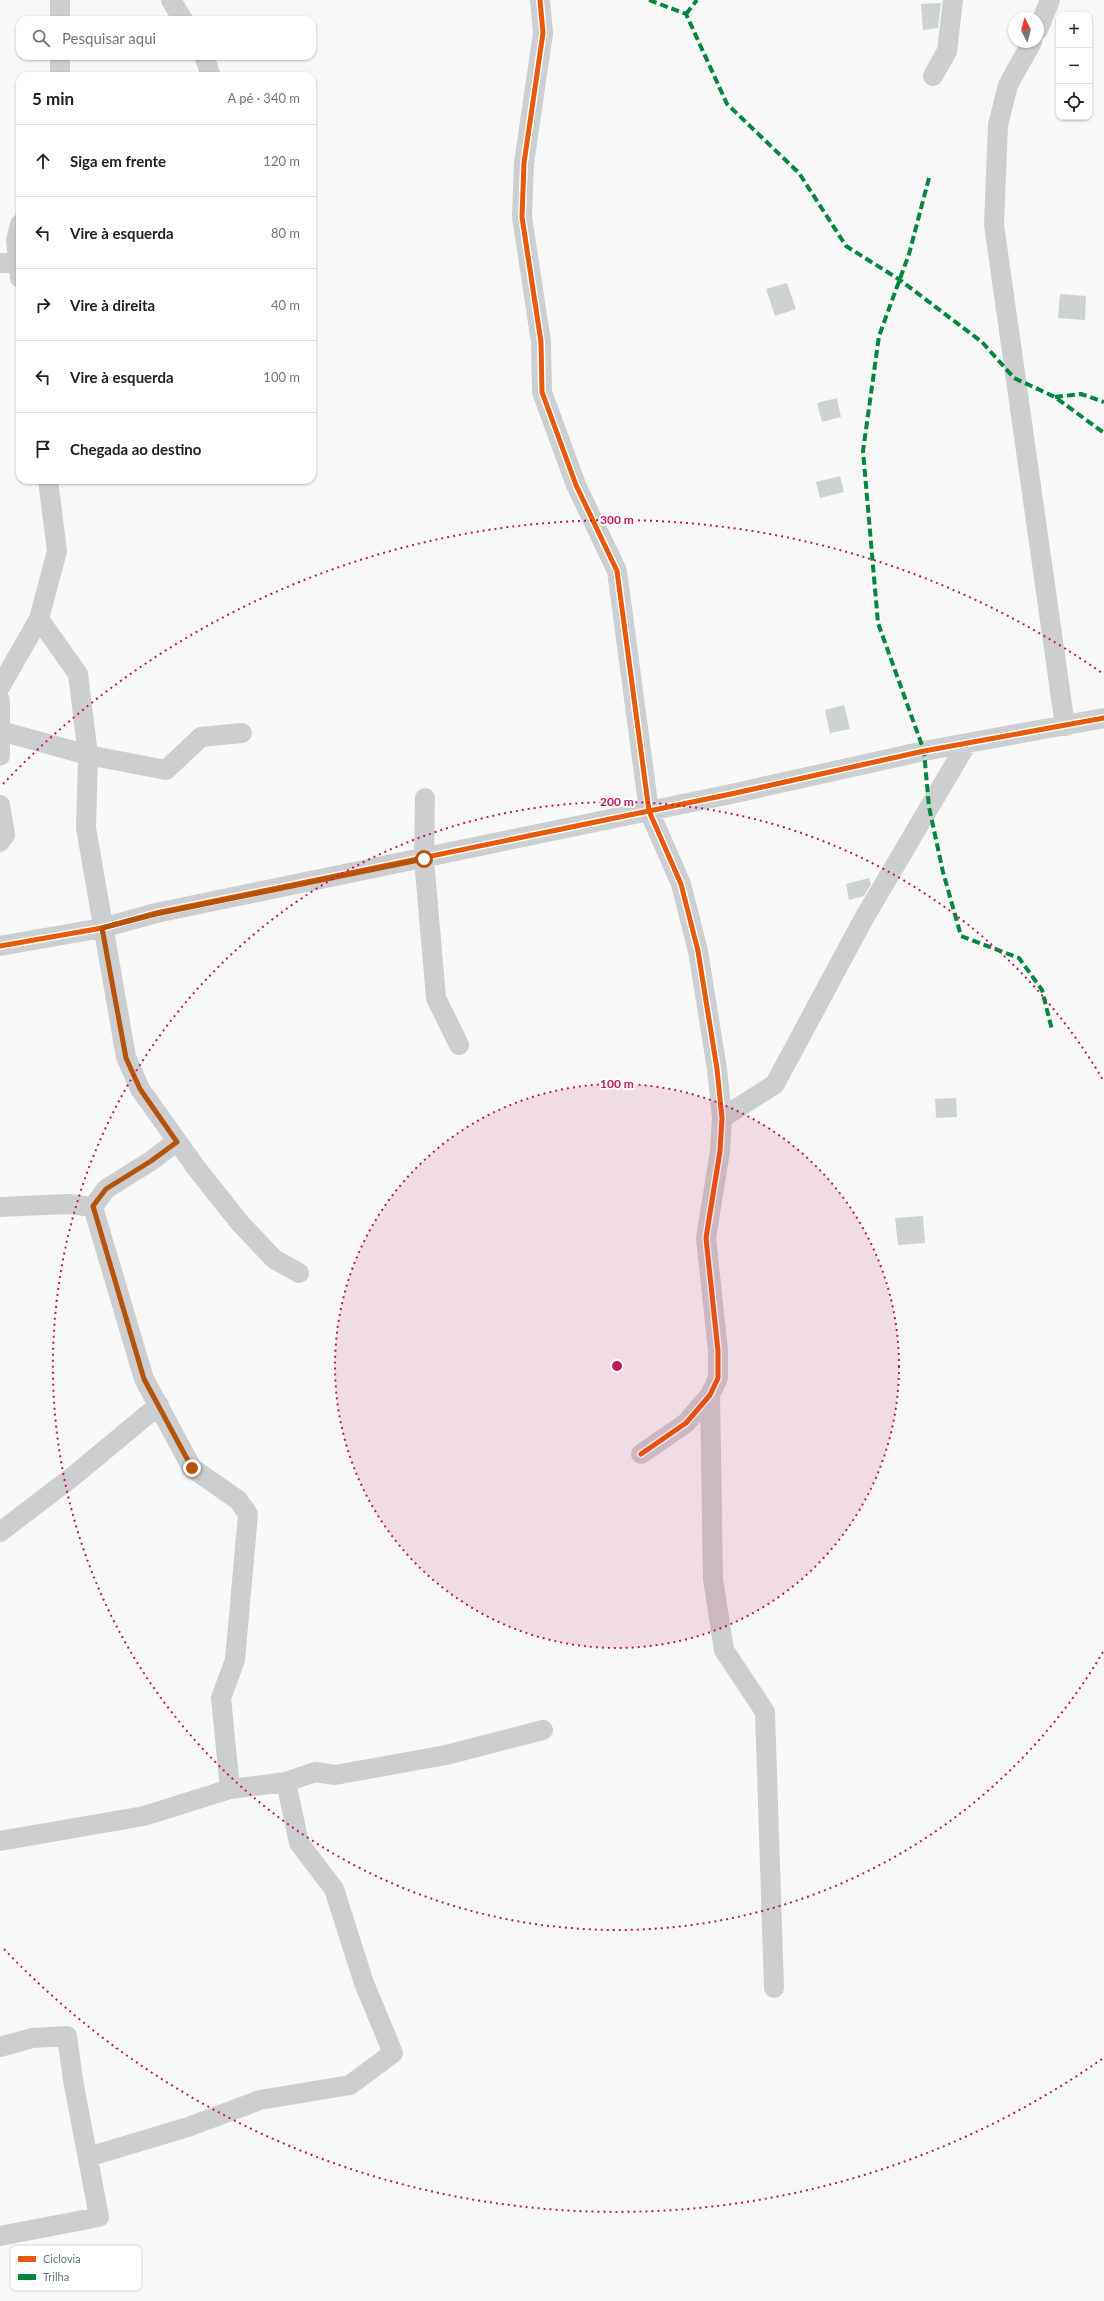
<!DOCTYPE html>
<html lang="pt">
<head>
<meta charset="utf-8">
<style>
	:root { --surface:#fff; --page:#f2f2f2; --text:#202124; --muted:#757577; --line:#e0e0e0 }
	body { margin:0; font-family:Lato,sans-serif; background:var(--page); color:var(--text) }
	.controls { position:absolute; right:12px; top:12px; display:grid; overflow:hidden; border-radius:8px; box-shadow:0 1px 3px #0004 }
	.controls button { width:36px; height:36px; display:grid; place-items:center; padding:0; border:0; border-bottom:1px solid var(--line); background:var(--surface); color:var(--text); font:20px sans-serif }
	.compass { position:absolute; left:1008px; top:12px; width:36px; height:36px; border-radius:50%; background:var(--surface); box-shadow:0 1px 3px #0004; rotate:354deg }
	.stop { position:absolute; width:12px; height:12px; margin:-9px; border:3px solid #b45309; border-radius:50%; background:#fff }
	.stop.end { background:#b45309; border-color:#fff; box-shadow:0 1px 4px #0008 }
	.list { margin:0; padding:0; list-style:none }
	h2 { display:flex; justify-content:space-between; align-items:center; height:52px; margin:0; padding:0 16px; font-size:17px }
	h2 small { font-size:13px; font-weight:400; color:var(--muted) }
	.list li { display:grid; grid-template-columns:26px 1fr auto; gap:12px; align-items:center; box-sizing:border-box; height:72px; padding:0 16px; border-top:1px solid var(--line) }
	.list b { display:block; font-size:15px; white-space:nowrap }
	.list em { font-size:13px; font-style:normal; color:var(--muted) }
	.icon { flex:none; width:22px; height:22px; fill:none; stroke:currentColor; stroke-width:2; stroke-linecap:round; stroke-linejoin:round }
	.map { position:relative; flex:none; width:1104px; height:2301px; overflow:hidden }
	.search { position:absolute; background:var(--surface); box-shadow:0 1px 3px #0004; left:16px; top:16px; width:300px; height:44px; display:flex; align-items:center; gap:10px; box-sizing:border-box; padding:0 14px; border-radius:12px; color:var(--muted); font-size:15px }
	.panel { position:absolute; background:var(--surface); box-shadow:0 1px 3px #0004; left:16px; top:72px; width:300px; height:412px; border-radius:12px }
	.map>svg:first-child { display:block }
</style>
</head>
<body>
<div class="map">
<svg width="1104" height="2301" viewBox="0 0 1104 2301">
	<rect width="100%" height="100%" fill="#f8f8f8"/>
	<!-- building -->
	<path fill="#cfd2d3" d="M 941,3 L 938,28 L 923,30 L 921,4 Z
		M 787,283 L 796,309 L 775,316 L 766,289 Z
		M 1060,294 L 1086,296 L 1085,320 L 1058,318 Z
		M 837,398 L 841,417 L 822,422 L 817,403 Z
		M 840,476 L 844,492 L 820,498 L 816,482 Z
		M 844,705 L 850,729 L 830,733 L 825,710 Z
		M 869,878 L 871,884 L 864,896 L 849,900 L 846,884 Z
		M 956,1098 L 957,1117 L 936,1118 L 935,1099 Z
		M 923,1216 L 925,1243 L 898,1245 L 895,1218 Z"/>
	<g fill="none" stroke-linecap="round" stroke-linejoin="round">
		<!-- street -->
		<path stroke="#cdcecf" stroke-width="20" d="M 171,0 L 183,20
			M 540,0 L 543,33 L 524,163 L 522,217 L 541,342 L 542,392 L 576,485 L 617,571 L 649,811 L 681,884 L 698,951 L 717,1069 L 722,1118 L 720,1151 L 706,1238 L 718,1351 L 718,1378 L 710,1395 L 686,1423 L 641,1454
			M 60,20 L 60,0
			M 1038,30 L 1050,0
			M 1032,42 L 1008,85 L 998,125 L 994,225 L 1065,726
			M 204,56 L 211,76
			M 60,76 L 60,56
			M 933,76 L 947,51 L 953,0
			M 20,224 L 16,241 L 20,278
			M 0,263 L 20,261
			M 48,480 L 57,551 L 39,619 L 78,674 L 88,755 L 166,770 L 201,737 L 242,733
			M 0,687 L 39,619
			M 0,700 L 0,731
			M 0,756 L 0,731 L 88,755 L 86,828 L 126,1057 L 140,1089 L 197,1169 L 240,1223 L 274,1259 L 299,1273
			M 425,798 L 424,859 L 436,998 L 459,1045
			M 0,805 L 5,835 L 0,842
			M 0,946 L 102,928 L 156,913 L 731,794 L 924,751 L 1104,718
			M 722,1118 L 775,1084 L 863,920 L 966,745
			M 177,1141 L 151,1161 L 106,1189 L 93,1207 L 144,1379 L 192,1468 L 238,1500 L 248,1514 L 235,1660 L 221,1698 L 230,1789
			M 0,1207 L 68,1204 L 93,1207
			M 710,1395 L 713,1579 L 724,1650 L 765,1712 L 774,1988
			M 0,1532 L 71,1478 L 159,1405
			M 0,1841 L 144,1816 L 230,1789 L 286,1782 L 315,1772 L 335,1775 L 446,1755 L 543,1730
			M 0,2047 L 32,2038 L 67,2036 L 73,2080 L 99,2217 L 0,2236
			M 88,2157 L 188,2127 L 260,2100 L 350,2085 L 393,2053 L 364,1983 L 334,1889 L 299,1843 L 286,1782"/>
		<!-- quiet -->
		<path stroke="#00873e" stroke-width="4" stroke-dasharray="8 4" stroke-linecap="butt" d="M 649,0 L 686,14 L 727,104 L 799,173 L 846,246 L 900,280 L 982,342 L 1014,378 L 1055,397 L 1104,433
			M 686,14 L 697,0
			M 929,178 L 909,254 L 879,336 L 863,451 L 878,623 L 924,751 L 929,807 L 943,872 L 961,936 L 1019,958 L 1042,990 L 1052,1030
			M 1055,397 L 1081,394 L 1104,402"/>
		<!-- cycleway casing -->
		<g stroke="#fff" stroke-width="8">
			<path id="cycleway" d="M 540,0 L 543,33 L 524,163 L 522,217 L 541,342 L 542,392 L 576,485 L 617,571 L 649,811 L 681,884 L 698,951 L 717,1069 L 722,1118 L 720,1151 L 706,1238 L 718,1351 L 718,1378 L 710,1395 L 686,1423 L 641,1454
				M 0,946 L 102,928 L 156,913 L 731,794 L 924,751 L 1104,718"/>
		</g>
		<!-- cycleway -->
		<use href="#cycleway" stroke="#e8590c" stroke-width="5"/>
	</g>
	<g fill="none" stroke-linecap="round" stroke-linejoin="round">
		<!-- route -->
		<path stroke="#b45309" stroke-width="5" d="M 192,1468 L 144,1379 L 93,1206 L 106,1189 L 151,1161 L 177,1142 L 140,1089 L 126,1058 L 102,928 L 156,914 L 424,859"/>
	</g>
	<!-- distance rings -->
	<circle cx="617" cy="1366" r="282" fill="#c2185b" fill-opacity=".12"/>
	<g fill="none" stroke="#c2185b" stroke-width="2" stroke-dasharray="2 4">
		<circle cx="617" cy="1366" r="282"/>
		<path d="M1103 1652A564 564 0 1 1 1103 1080"/>
		<path d="M1102 2059A846 846 0 0 1 3 1948M3 784A846 846 0 0 1 1102 673"/>
	</g>
	<!-- legend -->
	<rect x="10" y="2245" width="132" height="46" rx="6" fill="#fff" stroke="#d0d7da" stroke-width="1"/>
	<rect x="18" y="2256" width="18" height="6" fill="#e8590c"/>
	<rect x="18" y="2274" width="18" height="6" fill="#00873e"/>
	<g font-size="11" fill="#647983">
		<text x="43" y="2263">Ciclovia</text>
		<text x="43" y="2281">Trilha</text>
	</g>
	<circle cx="617" cy="1366" r="6" fill="#c2185b" stroke="#fff" stroke-width="2"/>
	<g font-size="12" text-anchor="middle" font-weight="bold" fill="#c2185b" stroke="#fff" stroke-width="4" stroke-linejoin="round" paint-order="stroke">
		<text x="617" y="524">300 m</text>
		<text x="617" y="806">200 m</text>
		<text x="617" y="1088">100 m</text>
	</g>
</svg>
<div class="controls">
<button>+</button>
<button>−</button>
<button><svg class="icon" aria-label="locate" viewBox="0 0 24 24"><circle cx="12" cy="12" r="6"/><path d="M12 2v4M12 18v4M2 12h4M18 12h4"/></svg></button>
</div>
<svg class="compass" viewBox="-18 -18 36 36"><path d="M0-13l5 13h-10z" fill="#e53935"/><path d="M0 13l5-13h-10z" fill="#757577"/></svg>
<div class="stop" style="left:424px;top:859px"></div>
<div class="stop end" style="left:192px;top:1468px"></div>
<div class="search"><svg class="icon" aria-label="search" viewBox="0 0 24 24"><circle cx="10" cy="10" r="6"/><path d="M15 15l6 6"/></svg>Pesquisar aqui</div>
<section class="panel">
<h2>5 min<small>A pé · 340 m</small></h2>
<ul class="list">
<li><svg class="icon" aria-label="ahead" viewBox="0 0 24 24"><path d="M12 20V5M6 11l6-6 6 6"/></svg><div><b>Siga em frente</b></div><em>120 m</em></li>
<li><svg class="icon" aria-label="left" viewBox="0 0 24 24"><path d="M17 20v-9H6M10 6l-5 5 5 5"/></svg><div><b>Vire à esquerda</b></div><em>80 m</em></li>
<li><svg class="icon" aria-label="right" viewBox="0 0 24 24"><path d="M7 20v-9h11M14 6l5 5-5 5"/></svg><div><b>Vire à direita</b></div><em>40 m</em></li>
<li><svg class="icon" aria-label="left" viewBox="0 0 24 24"><path d="M17 20v-9H6M10 6l-5 5 5 5"/></svg><div><b>Vire à esquerda</b></div><em>100 m</em></li>
<li><svg class="icon" aria-label="arrive" viewBox="0 0 24 24"><path d="M6 21V4h12l-3 4 3 4H6"/></svg><div><b>Chegada ao destino</b></div></li>
</ul>
</section>
</div>
</body>
</html>
